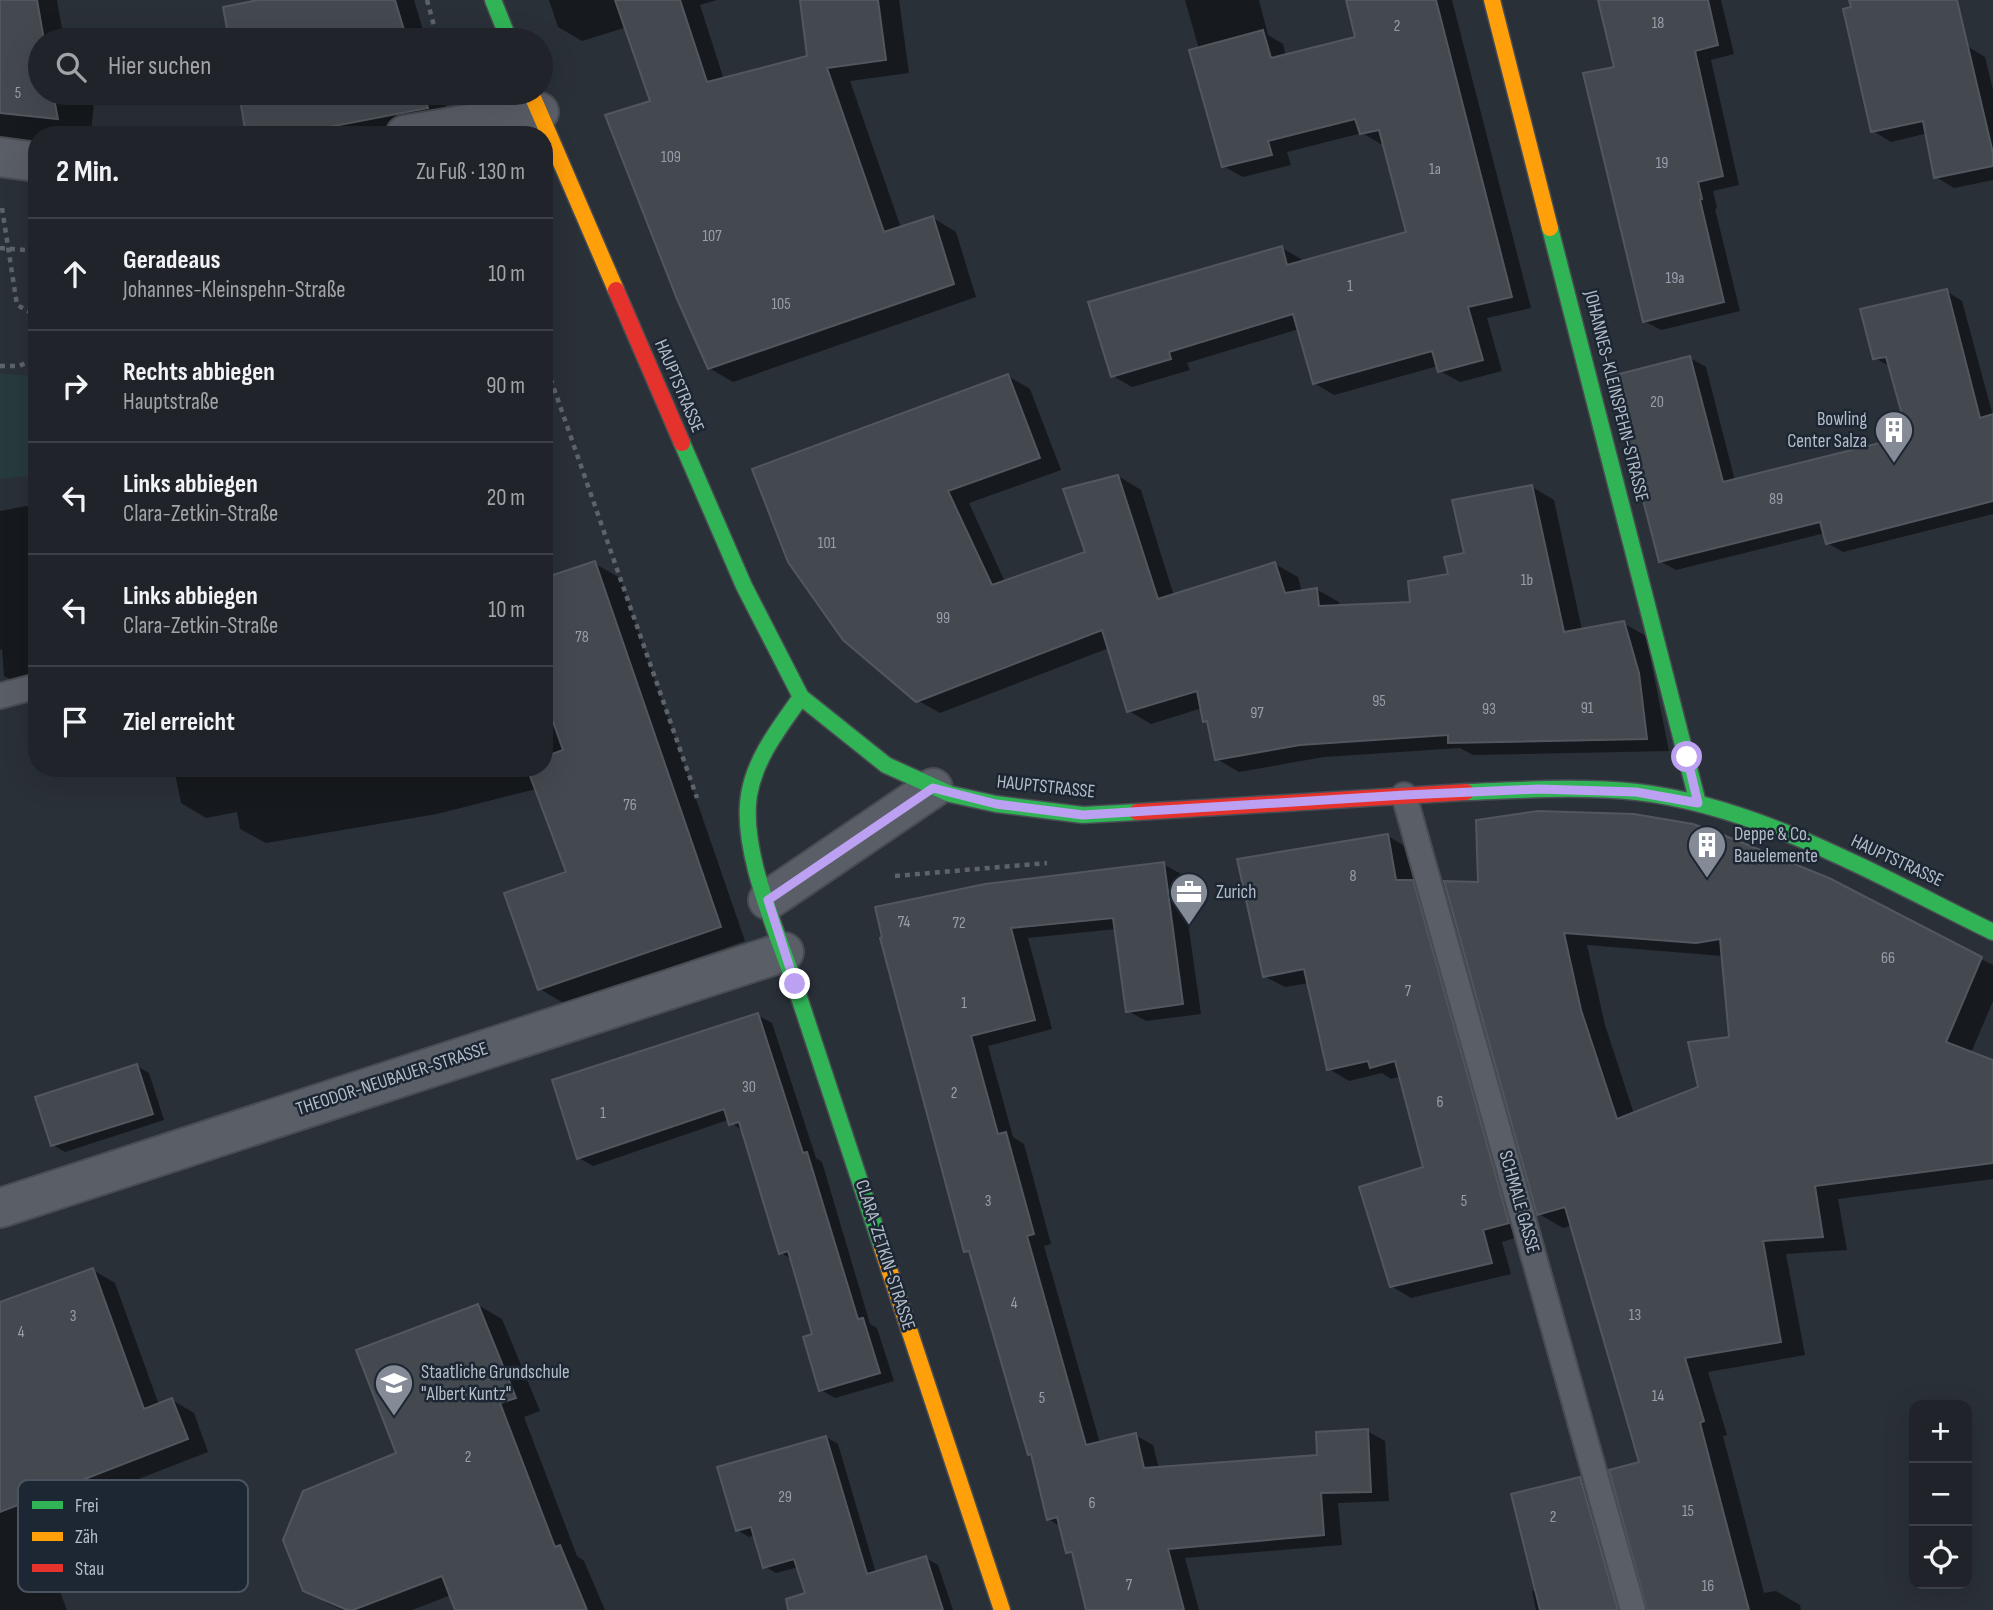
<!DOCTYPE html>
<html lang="de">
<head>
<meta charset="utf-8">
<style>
	:root { --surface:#20242a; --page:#282c32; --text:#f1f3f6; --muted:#a2a4a8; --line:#3d4147 }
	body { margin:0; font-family:"Sofia Sans Condensed",sans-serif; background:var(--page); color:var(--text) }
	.controls { position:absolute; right:21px; bottom:21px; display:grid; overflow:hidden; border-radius:14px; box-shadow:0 7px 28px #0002 }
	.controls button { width:63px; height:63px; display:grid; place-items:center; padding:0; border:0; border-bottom:2px solid var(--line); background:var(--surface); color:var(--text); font:35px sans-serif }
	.stop { position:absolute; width:21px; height:21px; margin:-16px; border:5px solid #bca0f2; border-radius:50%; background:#fff }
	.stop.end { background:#bca0f2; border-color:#fff; box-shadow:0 2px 7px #0008 }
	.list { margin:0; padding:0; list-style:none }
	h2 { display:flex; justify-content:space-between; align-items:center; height:91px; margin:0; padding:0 28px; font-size:30px }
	h2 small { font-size:23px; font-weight:400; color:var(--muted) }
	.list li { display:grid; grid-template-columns:46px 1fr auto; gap:21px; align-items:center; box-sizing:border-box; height:112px; padding:0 28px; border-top:2px solid var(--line) }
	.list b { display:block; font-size:26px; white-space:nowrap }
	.list p { margin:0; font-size:23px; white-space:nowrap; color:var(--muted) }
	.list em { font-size:23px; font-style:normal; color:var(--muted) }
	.icon { flex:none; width:38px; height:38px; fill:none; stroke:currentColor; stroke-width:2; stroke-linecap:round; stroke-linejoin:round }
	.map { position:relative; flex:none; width:1993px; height:1610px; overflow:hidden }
	.search { position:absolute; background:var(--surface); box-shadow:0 7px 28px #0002; left:28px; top:28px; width:525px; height:77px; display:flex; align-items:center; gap:18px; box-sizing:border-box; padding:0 24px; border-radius:38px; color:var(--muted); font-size:26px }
	.panel { position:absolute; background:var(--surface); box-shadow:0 7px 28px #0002; left:28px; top:126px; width:525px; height:651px; border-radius:28px }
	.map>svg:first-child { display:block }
</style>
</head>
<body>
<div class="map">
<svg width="1993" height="1610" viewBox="0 0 1993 1610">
	<rect width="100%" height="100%" fill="#2a3038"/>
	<!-- green -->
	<path fill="#273a3e" d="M 0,374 L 37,376 L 37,475 L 0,479 Z"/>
	<!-- shadow -->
	<path fill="#0007" fill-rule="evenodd" d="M 0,0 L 57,0 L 64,40 L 40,40 L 40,93 L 95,93 L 91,132 L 56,129 L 56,135 L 37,135 L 37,149 L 0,149 Z
		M 256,0 L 414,0 L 426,40 L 231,40 L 225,9 L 257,2 Z
		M 549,0 L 717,0 L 700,5 L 724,80 L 809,58 L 802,0 L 899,0 L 909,73 L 850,81 L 901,228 L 933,218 L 956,232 L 976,297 L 733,382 L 709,368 L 653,102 L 627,27 L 582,41 L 558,27 Z
		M 1185,0 L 1259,0 L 1268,35 L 1283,44 L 1286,56 L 1357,38 L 1347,0 L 1452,0 L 1531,308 L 1487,318 L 1502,371 L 1460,382 L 1440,371 L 1438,366 L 1334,395 L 1314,383 L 1299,329 L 1187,363 L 1190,370 L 1132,387 L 1113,376 L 1282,248 L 1301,259 L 1302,262 L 1408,233 L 1384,143 L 1381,144 L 1362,133 L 1287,152 L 1291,165 L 1243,177 L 1223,166 L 1199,49 Z
		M 1600,0 L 1721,0 L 1734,54 L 1711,60 L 1739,185 L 1713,191 L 1717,208 L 1715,209 L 1740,311 L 1661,330 L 1644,321 L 1616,69 Z
		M 1851,0 L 1923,0 L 1967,46 L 1985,57 L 1993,90 L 1993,180 L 1954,188 L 1936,177 L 1928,133 L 1891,142 L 1873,131 Z
		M 240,93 L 442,93 L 451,121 L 380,135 L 248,135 Z
		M 1946,291 L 1962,301 L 1993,416 L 1993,514 L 1843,552 L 1827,543 L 1825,533 L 1676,570 L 1660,561 L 1690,358 L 1706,367 L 1735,481 L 1910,437 L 1891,367 L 1875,358 Z
		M 1008,376 L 1030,389 L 1061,470 L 969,503 L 1005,582 L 1087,553 L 1118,476 L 1141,490 L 1174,596 L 1275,564 L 1298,577 L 1302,592 L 1316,589 L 1339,602 L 1339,607 L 1412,604 L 1450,576 L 1466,555 L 1532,487 L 1554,500 L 1582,630 L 1623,623 L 1646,636 L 1669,751 L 1473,755 L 1460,748 L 1324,757 L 1239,772 L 1217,759 L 1209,724 L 1204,721 L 1202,708 L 1151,724 L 1129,711 L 1109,648 L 940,713 L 917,700 L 844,639 Z
		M 37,504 L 37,683 L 22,686 L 4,676 L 2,649 L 0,650 L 0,511 Z
		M 594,563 L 620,578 L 745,941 L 565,1004 L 540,989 L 568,873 L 536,789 L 437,814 L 266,843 L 240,829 L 237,812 L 206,818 L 181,803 L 174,768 L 544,768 L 544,580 Z
		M 1388,836 L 1408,848 L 1414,883 L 1433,894 L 1528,1234 L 1502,1242 L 1511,1274 L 1411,1298 L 1391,1286 L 1425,1168 L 1401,1076 L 1391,1079 L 1382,1073 L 1349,1081 L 1329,1069 L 1309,983 L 1285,987 L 1264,976 Z
		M 1163,864 L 1181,874 L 1201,1014 L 1146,1021 L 1128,1011 L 1116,929 L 1028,938 L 1052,1029 L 988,1046 L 1013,1137 L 1024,1144 L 1051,1244 L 1044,1246 L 1100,1443 L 1135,1435 L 1153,1445 L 1159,1469 L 1319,1456 L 1367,1431 L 1385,1441 L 1389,1501 L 1338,1503 L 1342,1545 L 1185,1558 L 1199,1610 L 1088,1610 L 1074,1556 L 1068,1552 L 1060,1526 L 1048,1519 L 1033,1455 L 1029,1453 L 972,1255 L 966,1251 L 882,939 Z
		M 1446,883 L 1981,959 L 1993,965 L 1993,1001 L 1971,1053 L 1993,1062 L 1993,1179 L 1838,1199 L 1847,1250 L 1786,1254 L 1805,1355 L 1708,1372 L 1727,1435 L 1723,1436 L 1764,1593 L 1776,1591 L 1800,1605 L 1801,1610 L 1649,1610 L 1641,1464 L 1572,1225 L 1563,1228 L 1539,1214 ZM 1587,945 L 1723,956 L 1730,1038 L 1700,1088 L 1634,1114 L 1605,1025 Z
		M 757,1015 L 772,1023 L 816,1158 L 822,1162 L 870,1324 L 877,1328 L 894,1381 L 835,1398 L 821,1390 L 815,1335 L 793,1260 L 781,1253 L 744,1132 L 728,1120 L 593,1166 L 579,1158 Z
		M 137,1066 L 149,1073 L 164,1120 L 65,1152 L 53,1145 Z
		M 93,1270 L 115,1283 L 159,1405 L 172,1400 L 194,1413 L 208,1452 L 56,1511 L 34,1498 L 0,1410 L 0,1304 Z
		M 478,1305 L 502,1319 L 540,1411 L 524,1417 L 577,1556 L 584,1561 L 605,1610 L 457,1610 L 451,1595 L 412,1610 L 342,1610 L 329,1604 L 304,1590 L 398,1454 Z
		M 826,1437 L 838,1444 L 876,1573 L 926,1558 L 938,1565 L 953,1610 L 812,1610 L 798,1567 L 776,1573 L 764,1566 L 755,1535 L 749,1537 L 737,1530 Z
		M 1580,1479 L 1604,1493 L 1637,1610 L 1536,1610 L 1532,1591 L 1537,1590 Z
		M 0,1494 L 29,1511 L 67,1610 L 0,1610 Z"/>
	<!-- building -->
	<path fill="#444950" stroke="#52575f" stroke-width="2" fill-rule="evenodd" d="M 0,0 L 37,0 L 44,40 L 40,40 L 40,93 L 53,93 L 58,119 L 0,113 Z
		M 258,0 L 395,0 L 407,40 L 229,40 L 223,7 Z
		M 615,0 L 680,0 L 707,82 L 807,56 L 800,0 L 878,0 L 886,60 L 827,68 L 884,232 L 933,216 L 954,284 L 708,369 L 677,299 L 605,115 L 650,101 Z
		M 1346,0 L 1436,0 L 1512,297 L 1468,307 L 1483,360 L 1438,372 L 1432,351 L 1313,384 L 1293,314 L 1169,352 L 1171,359 L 1111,377 L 1088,302 L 1282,246 L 1287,265 L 1406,232 L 1379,130 L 1360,134 L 1355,119 L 1268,141 L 1272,155 L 1222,167 L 1189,50 L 1263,30 L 1271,58 L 1355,37 Z
		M 1598,0 L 1708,0 L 1718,45 L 1695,51 L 1723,176 L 1698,182 L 1702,199 L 1700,200 L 1724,302 L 1643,322 L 1583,73 L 1614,67 Z
		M 1849,0 L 1957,0 L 1993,153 L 1993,166 L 1934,178 L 1923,121 L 1871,132 L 1843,9 L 1851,7 Z
		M 239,93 L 423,93 L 428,108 L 287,135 L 246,135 Z
		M 1947,289 L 1980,418 L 1993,414 L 1993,501 L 1826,544 L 1820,522 L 1659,562 L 1611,376 L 1690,356 L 1723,482 L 1908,436 L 1886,357 L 1873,359 L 1860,309 Z
		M 1008,374 L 1040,458 L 948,491 L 992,585 L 1085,552 L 1063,489 L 1118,475 L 1158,599 L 1275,562 L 1285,593 L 1317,588 L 1319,606 L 1410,602 L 1408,581 L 1448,574 L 1444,557 L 1464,553 L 1452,500 L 1532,485 L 1564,632 L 1624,621 L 1639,673 L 1647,739 L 1448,743 L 1448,735 L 1300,745 L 1215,760 L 1207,721 L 1203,722 L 1197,691 L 1127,712 L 1102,630 L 916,702 L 843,640 L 788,562 L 752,469 Z
		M 595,561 L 721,927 L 538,990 L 504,893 L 566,872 L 527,768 L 544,768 L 544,757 L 563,750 L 544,696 L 544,578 Z
		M 1538,811 L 1634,814 L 1693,824 L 1716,832 L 1829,878 L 1982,957 L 1946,1042 L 1993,1060 L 1993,1163 L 1815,1186 L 1823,1237 L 1763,1241 L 1781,1342 L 1685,1358 L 1704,1421 L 1700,1423 L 1749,1610 L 1647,1610 L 1609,1470 L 1639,1462 L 1565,1207 L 1537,1215 L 1444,881 L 1478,882 L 1476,820 ZM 1564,933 L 1696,943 L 1720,939 L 1729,1037 L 1688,1042 L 1698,1087 L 1617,1119 L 1581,1010 Z
		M 1388,834 L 1396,880 L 1413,880 L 1509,1223 L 1483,1230 L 1492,1263 L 1390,1287 L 1359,1187 L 1423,1167 L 1395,1061 L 1370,1068 L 1368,1061 L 1327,1070 L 1304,969 L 1263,977 L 1237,859 Z
		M 1164,862 L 1183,1004 L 1126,1012 L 1113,918 L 1011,928 L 1035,1020 L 971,1036 L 998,1134 L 1006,1132 L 1034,1234 L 1027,1236 L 1086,1445 L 1136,1433 L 1144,1468 L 1317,1455 L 1316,1432 L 1368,1429 L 1371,1492 L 1321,1493 L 1324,1535 L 1168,1549 L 1184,1610 L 1086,1610 L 1072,1552 L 1066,1553 L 1057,1517 L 1047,1520 L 1031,1454 L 1028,1455 L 969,1251 L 964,1252 L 880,938 L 882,937 L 875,907 L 985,884 Z
		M 758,1013 L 803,1153 L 807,1152 L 858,1319 L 863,1318 L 880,1373 L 819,1391 L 803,1337 L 812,1334 L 788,1251 L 779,1254 L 739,1122 L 729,1125 L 724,1109 L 577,1159 L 552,1080 Z
		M 137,1064 L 153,1114 L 51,1146 L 35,1097 Z
		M 93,1268 L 144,1409 L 172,1398 L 188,1439 L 0,1512 L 0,1302 Z
		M 478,1304 L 516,1398 L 500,1403 L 555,1547 L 560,1545 L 587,1610 L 455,1610 L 442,1576 L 353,1610 L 347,1610 L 303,1591 L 283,1540 L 303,1491 L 396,1453 L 356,1350 Z
		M 826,1436 L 867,1574 L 926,1556 L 943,1610 L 788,1610 L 786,1599 L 805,1593 L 794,1559 L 763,1568 L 751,1527 L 736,1531 L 717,1467 Z
		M 1580,1477 L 1618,1610 L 1540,1610 L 1511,1494 Z"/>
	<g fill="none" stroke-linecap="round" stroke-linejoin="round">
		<!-- lane casing -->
		<g stroke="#484c53" stroke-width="28">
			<path id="lane" d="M 0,696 L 37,686
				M 1404,795 L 1633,1610"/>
		</g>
		<!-- street casing -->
		<g stroke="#484c53" stroke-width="42">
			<path id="street" d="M 405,135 L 539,112
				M 0,157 L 37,162
				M 768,900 L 933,788
				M 0,1208 L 784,952"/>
		</g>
		<!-- fast casing -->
		<g stroke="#484c53" stroke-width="19">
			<path id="fast" d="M 493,0 L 509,40
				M 1550,228 L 1698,803
				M 682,443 L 744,586 L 801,697 L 886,765 L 950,794 L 996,804 L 1083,815 L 1137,812
				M 801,697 C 780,727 755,758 749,795 C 740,851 777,931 795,985 C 824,1073 853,1160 882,1248
				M 1466,792 C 1522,790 1580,786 1637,792 C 1760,806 1882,878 1993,932"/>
		</g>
		<!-- slow casing -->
		<g stroke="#484c53" stroke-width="19">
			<path id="slow" d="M 1492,0 L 1550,228
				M 531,93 L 616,290
				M 882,1248 L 1002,1610"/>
		</g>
		<!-- jam casing -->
		<g stroke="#484c53" stroke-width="19">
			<path id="jam" d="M 616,290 L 682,443
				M 1137,812 L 1466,792"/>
		</g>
		<!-- path -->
		<path stroke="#5d636a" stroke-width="4.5" stroke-dasharray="5 5" stroke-linecap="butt" d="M 427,0 L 438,40
			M 2,208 L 17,305 L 37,316
			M 0,248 L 37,251
			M 544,360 L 697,798
			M 0,366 L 19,366 L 37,358
			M 895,876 L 1047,863"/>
		<!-- lane -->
		<use href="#lane" stroke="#5a5e66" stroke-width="24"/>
		<!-- street -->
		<use href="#street" stroke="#5a5e66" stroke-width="38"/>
		<!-- fast -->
		<use href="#fast" stroke="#30b455" stroke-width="16"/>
		<!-- slow -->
		<use href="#slow" stroke="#ff9f0a" stroke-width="16"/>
		<!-- jam -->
		<use href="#jam" stroke="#e5322d" stroke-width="16"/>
	</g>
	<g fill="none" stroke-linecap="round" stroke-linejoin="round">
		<!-- route -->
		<path stroke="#bca0f2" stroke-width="9" d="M 795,984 L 768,900 L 933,788 L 996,804 L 1083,815 L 1405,795 L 1538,789 L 1636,792 L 1698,803 L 1687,757"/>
	</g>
	<!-- icons -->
	<defs>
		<g id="building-pin" transform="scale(2.0125)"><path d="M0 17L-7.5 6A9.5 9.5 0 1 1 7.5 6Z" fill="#848b96" stroke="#1d2633"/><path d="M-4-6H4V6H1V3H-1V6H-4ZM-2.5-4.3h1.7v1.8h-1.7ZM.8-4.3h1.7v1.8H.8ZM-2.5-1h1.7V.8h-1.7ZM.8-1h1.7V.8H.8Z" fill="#fff"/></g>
		<g id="office-pin" transform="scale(2.0125)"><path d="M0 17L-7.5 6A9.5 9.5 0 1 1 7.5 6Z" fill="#848b96" stroke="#1d2633"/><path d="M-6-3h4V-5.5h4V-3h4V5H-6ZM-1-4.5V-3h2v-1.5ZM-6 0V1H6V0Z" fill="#fff"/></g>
		<g id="school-pin" transform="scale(2.0125)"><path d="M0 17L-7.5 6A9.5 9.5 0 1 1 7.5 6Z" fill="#848b96" stroke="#1d2633"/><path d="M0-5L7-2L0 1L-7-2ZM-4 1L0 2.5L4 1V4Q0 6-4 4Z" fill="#fff"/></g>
	</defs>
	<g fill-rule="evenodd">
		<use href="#building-pin" x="1894" y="430"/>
		<use href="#building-pin" x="1707" y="845"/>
		<use href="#office-pin" x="1189" y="892"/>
		<use href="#school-pin" x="394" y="1383"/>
	</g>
	<g text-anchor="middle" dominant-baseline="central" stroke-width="5" stroke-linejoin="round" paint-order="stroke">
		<!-- number labels -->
		<g font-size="16" fill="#989fab">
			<text x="1658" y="23">18</text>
			<text x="1397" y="26">2</text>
			<text x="18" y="93">5</text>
			<text x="671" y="157">109</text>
			<text x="1662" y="163">19</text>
			<text x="1435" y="169">1a</text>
			<text x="712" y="236">107</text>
			<text x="1675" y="278">19a</text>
			<text x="1350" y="286">1</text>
			<text x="781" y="304">105</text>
			<text x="1657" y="402">20</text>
			<text x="1776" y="499">89</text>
			<text x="827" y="543">101</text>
			<text x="1527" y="580">1b</text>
			<text x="943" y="618">99</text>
			<text x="582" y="637">78</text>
			<text x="1379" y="701">95</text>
			<text x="1587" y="708">91</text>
			<text x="1489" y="709">93</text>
			<text x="1257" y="713">97</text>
			<text x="630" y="805">76</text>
			<text x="1353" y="876">8</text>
			<text x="904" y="922">74</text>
			<text x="959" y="923">72</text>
			<text x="1888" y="958">66</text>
			<text x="1408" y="991">7</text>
			<text x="964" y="1003">1</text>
			<text x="749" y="1087">30</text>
			<text x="954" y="1093">2</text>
			<text x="1440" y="1102">6</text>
			<text x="603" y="1113">1</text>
			<text x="988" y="1201">3</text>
			<text x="1464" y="1201">5</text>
			<text x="1014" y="1303">4</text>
			<text x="1635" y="1315">13</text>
			<text x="73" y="1316">3</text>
			<text x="21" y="1332">4</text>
			<text x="1658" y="1396">14</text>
			<text x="1042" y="1398">5</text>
			<text x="468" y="1457">2</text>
			<text x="785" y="1497">29</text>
			<text x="1092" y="1503">6</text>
			<text x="1688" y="1511">15</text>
			<text x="1553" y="1517">2</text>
			<text x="1129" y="1585">7</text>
			<text x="1708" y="1586">16</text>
		</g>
		<!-- street labels -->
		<g font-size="19" fill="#b4bcc9" stroke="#1d2633">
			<text transform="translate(679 386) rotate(67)">HAUPTSTRASSE</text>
			<text transform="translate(1616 396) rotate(76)">JOHANNES-KLEINSPEHN-STRASSE</text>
			<text transform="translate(1046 787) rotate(6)">HAUPTSTRASSE</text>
			<text transform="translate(1897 861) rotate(25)">HAUPTSTRASSE</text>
			<text transform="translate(392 1079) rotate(-18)">THEODOR-NEUBAUER-STRASSE</text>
			<text transform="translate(1519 1202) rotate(74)">SCHMALE GASSE</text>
			<text transform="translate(885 1255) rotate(72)">CLARA-ZETKIN-STRASSE</text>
		</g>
		<!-- poi labels -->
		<g font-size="19" fill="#b4bcc9" stroke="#1d2633" text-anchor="start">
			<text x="1867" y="419" text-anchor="end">Bowling<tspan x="1867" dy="22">Center Salza</tspan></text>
			<text x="1734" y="834">Deppe &amp; Co.<tspan x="1734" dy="22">Bauelemente</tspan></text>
			<text x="1216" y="892">Zurich</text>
			<text x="421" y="1372">Staatliche Grundschule<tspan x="421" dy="22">"Albert Kuntz"</tspan></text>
		</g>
	</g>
	<!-- legend -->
	<rect x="18" y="1480" width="230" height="112" rx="10" fill="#1d2633" stroke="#4a5360" stroke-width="2"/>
	<rect x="32" y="1501" width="31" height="8" fill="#30b455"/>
	<rect x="32" y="1532" width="31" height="9" fill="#ff9f0a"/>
	<rect x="32" y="1564" width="31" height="8" fill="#e5322d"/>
	<g font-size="19" fill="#b4bcc9">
		<text x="75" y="1512">Frei</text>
		<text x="75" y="1543">Zäh</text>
		<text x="75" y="1575">Stau</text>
	</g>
</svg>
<div class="controls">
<button>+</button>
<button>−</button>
<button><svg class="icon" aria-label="locate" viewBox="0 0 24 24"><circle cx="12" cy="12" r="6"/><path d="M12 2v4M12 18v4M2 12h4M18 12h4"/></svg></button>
</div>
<div class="stop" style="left:1687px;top:757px"></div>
<div class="stop end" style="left:795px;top:984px"></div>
<div class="search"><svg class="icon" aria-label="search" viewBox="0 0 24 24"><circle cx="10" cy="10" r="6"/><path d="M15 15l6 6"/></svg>Hier suchen</div>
<section class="panel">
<h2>2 Min.<small>Zu Fuß · 130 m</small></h2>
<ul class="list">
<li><svg class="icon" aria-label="ahead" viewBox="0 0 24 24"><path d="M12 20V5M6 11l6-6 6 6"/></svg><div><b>Geradeaus</b><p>Johannes-Kleinspehn-Straße</p></div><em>10 m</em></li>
<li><svg class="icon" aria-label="right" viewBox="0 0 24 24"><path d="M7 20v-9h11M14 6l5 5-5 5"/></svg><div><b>Rechts abbiegen</b><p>Hauptstraße</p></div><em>90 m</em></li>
<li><svg class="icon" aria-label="left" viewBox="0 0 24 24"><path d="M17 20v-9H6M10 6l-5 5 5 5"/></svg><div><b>Links abbiegen</b><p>Clara-Zetkin-Straße</p></div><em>20 m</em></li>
<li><svg class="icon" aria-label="left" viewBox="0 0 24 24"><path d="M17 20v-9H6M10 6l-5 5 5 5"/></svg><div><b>Links abbiegen</b><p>Clara-Zetkin-Straße</p></div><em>10 m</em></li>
<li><svg class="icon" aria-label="arrive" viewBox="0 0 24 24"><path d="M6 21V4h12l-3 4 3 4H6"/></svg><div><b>Ziel erreicht</b></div></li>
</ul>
</section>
</div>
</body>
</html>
